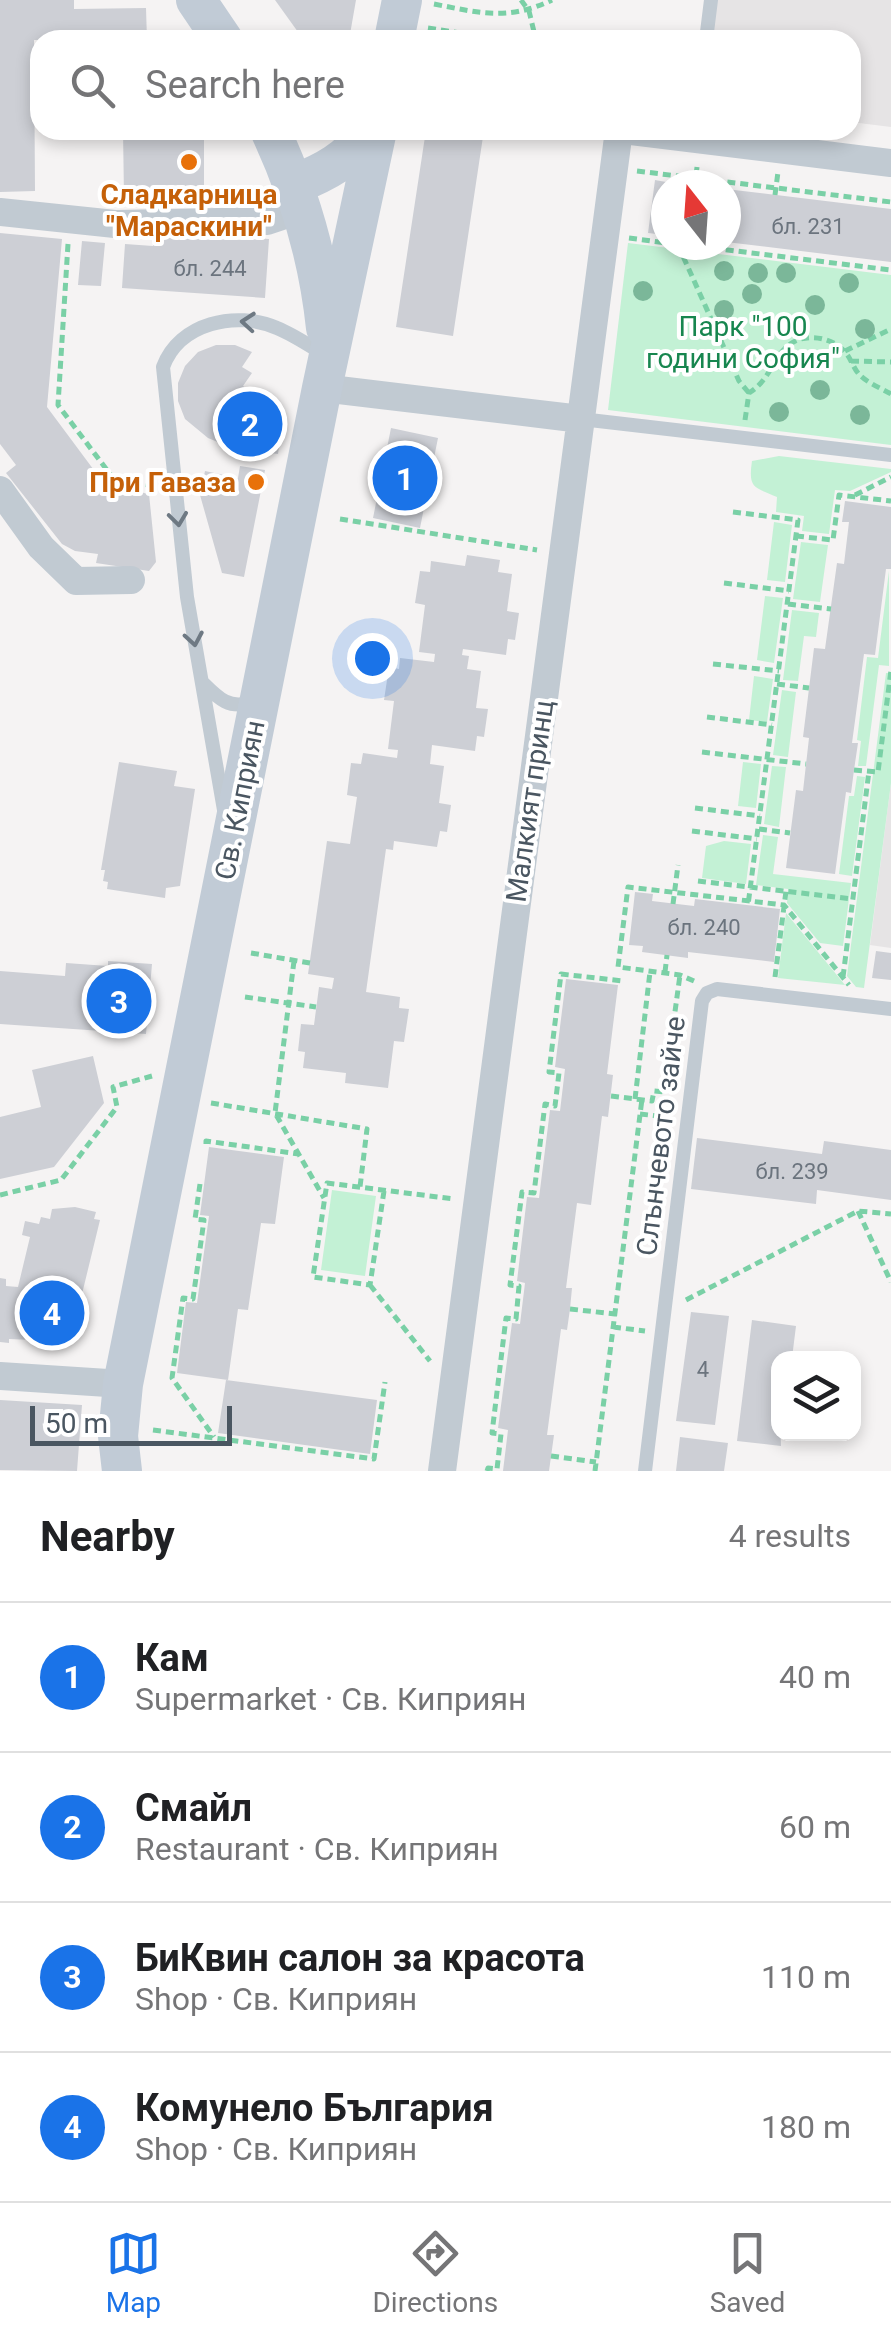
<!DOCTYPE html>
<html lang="en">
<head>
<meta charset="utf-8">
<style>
	:root { --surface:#fff; --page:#f6f6f6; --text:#202124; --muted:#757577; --line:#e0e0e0; --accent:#1a73e8 }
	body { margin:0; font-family:Roboto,sans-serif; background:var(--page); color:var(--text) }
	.controls { position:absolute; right:30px; bottom:30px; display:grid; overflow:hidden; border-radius:20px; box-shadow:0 5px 15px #0003 }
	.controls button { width:90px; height:90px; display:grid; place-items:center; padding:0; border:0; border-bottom:2px solid var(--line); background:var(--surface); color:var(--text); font:50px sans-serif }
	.compass { position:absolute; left:651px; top:170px; width:90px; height:90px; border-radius:50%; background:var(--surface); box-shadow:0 5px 15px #0003; rotate:343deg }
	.scale { position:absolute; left:30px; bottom:25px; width:202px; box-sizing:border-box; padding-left:10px; border:5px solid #4a5661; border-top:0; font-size:28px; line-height:35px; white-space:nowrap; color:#4a5661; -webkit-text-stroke:8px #fff; paint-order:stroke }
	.you { position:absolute; left:372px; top:658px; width:35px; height:35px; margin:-25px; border:8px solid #fff; border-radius:50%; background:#1a73e8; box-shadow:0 0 0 15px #1a73e833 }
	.badge { display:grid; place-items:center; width:65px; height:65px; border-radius:50%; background:var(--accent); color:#fff; font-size:32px; font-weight:700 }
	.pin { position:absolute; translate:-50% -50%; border:5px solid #fff; box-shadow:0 2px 10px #0006 }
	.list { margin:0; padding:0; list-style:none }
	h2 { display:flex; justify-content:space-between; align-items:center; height:130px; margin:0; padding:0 40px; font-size:42px }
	h2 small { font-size:32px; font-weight:400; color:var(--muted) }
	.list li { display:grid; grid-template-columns:65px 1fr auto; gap:30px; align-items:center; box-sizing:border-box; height:150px; padding:0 40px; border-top:2px solid var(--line) }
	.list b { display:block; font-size:38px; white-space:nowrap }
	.list p { margin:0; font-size:32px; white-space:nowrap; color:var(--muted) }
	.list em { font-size:32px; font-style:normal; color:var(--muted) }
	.icon { flex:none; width:55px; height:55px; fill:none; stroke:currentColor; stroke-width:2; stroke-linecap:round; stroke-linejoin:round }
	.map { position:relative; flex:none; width:891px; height:1471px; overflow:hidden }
	.search { position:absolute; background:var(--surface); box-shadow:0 5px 15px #0003; left:30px; right:30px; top:30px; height:110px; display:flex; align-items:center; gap:25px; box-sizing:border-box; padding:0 35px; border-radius:30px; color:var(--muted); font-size:38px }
	.sheet { height:730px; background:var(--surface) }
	nav { display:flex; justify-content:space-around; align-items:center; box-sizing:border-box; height:140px; border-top:2px solid var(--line); background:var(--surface); font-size:28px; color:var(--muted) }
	nav a { display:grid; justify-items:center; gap:5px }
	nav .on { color:var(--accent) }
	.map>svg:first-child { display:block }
</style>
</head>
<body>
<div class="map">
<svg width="891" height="1471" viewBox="0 0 891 1471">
	<rect width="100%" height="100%" fill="#f5f3f3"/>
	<!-- education -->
	<path fill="#e6e4e5" d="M 706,0 L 891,0 L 891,127 L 851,122 L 851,40 L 701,40 Z
		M 891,783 L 891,948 L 870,945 Z"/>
	<!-- green -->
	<path fill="#c3f1d5" d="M 628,243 L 891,275 L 891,445 L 608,410 Z
		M 779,456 L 891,469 L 891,472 L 850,491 L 835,490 L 829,534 L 802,531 L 804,516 L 776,512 L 777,497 C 754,487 748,489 752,461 Z
		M 774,522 L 792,525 L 785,582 L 767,580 Z
		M 801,542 L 828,545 L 820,602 L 793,599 Z
		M 889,571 L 889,666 L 879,665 L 866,766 L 858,766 L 861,741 L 857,740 L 867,657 L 878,658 Z
		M 765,596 L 783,598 L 774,663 L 757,660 Z
		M 792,610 L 819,613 L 816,637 L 804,636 L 798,681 L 783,680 Z
		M 886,673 L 891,673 L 891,783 L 864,988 L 856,987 L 847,976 Z
		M 754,676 L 773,679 L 767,722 L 749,720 Z
		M 782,690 L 796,692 L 788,757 L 773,755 Z
		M 743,762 L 761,764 L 756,808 L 738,806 Z
		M 772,766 L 786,767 L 779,827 L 764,824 Z
		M 857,776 L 865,777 L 852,876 L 839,874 L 849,796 L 854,796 Z
		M 763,835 L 778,837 L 773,874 L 851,883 L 843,946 L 820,943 L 787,903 L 788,889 L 756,885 Z
		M 724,841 L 751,844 L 746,884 L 702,878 L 706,846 Z
		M 786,913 L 845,985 L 778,978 Z
		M 332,1190 L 376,1196 L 365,1276 L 321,1270 Z"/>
	<!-- building -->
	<path fill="#cdcfd5" d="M 0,0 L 74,0 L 74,9 L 146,8 L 147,40 L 34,40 L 35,191 L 0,192 Z
		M 275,0 L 356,0 L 349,40 L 288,40 L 298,32 Z
		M 123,130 L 204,130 L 204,197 L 124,197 Z
		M 426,130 L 484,130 L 453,336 L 396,327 Z
		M 655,180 L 666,182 L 666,235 L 648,233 Z
		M 726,189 L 891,209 L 891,262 L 726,242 Z
		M 154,232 L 269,239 L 265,298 L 122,288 L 125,244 L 153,246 Z
		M 0,233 L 62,239 L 47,407 L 105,485 L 149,494 L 156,562 L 149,571 L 96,563 L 98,554 L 75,551 L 62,544 L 6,473 L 16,465 L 0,444 Z
		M 82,241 L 105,243 L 101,286 L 78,285 Z
		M 216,345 L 235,345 L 252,352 L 242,367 L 252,373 L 243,386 L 258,396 L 255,401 L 263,407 L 284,410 L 278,454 L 232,448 L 208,438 L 185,419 L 178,401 L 178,383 L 185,366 L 198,352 Z
		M 391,428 L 438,438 L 420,528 L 373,518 Z
		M 240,466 L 265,470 L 244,577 L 222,573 L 200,495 L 205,471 L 238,478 Z
		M 845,501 L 891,507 L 891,569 L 886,569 L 875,655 L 864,654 L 852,743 L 858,743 L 854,770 L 851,793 L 846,792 L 835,874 L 786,868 L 796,790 L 803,791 L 809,738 L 803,737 L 814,648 L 825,649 L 837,563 L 844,564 L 849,522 L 842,522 Z
		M 467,555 L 500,560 L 498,572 L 512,574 L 507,611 L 519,613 L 515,640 L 508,639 L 506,655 L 463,649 L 462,655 L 469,656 L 467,669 L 481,671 L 476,708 L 488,709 L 484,737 L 477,736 L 475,751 L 432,745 L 430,764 L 444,766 L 439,803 L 451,805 L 447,832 L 440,831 L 437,847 L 394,841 L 393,850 L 386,849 L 366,992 L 400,997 L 399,1008 L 409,1009 L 404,1042 L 394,1041 L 388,1088 L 345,1083 L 346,1073 L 303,1068 L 305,1052 L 298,1051 L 301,1024 L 314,1025 L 319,987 L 332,989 L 334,978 L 308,974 L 327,841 L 350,844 L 357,797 L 347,795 L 351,763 L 361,764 L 363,753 L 397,758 L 398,750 L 388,749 L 394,701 L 384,700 L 389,667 L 399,669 L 400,658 L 434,662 L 435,654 L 419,652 L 425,605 L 415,603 L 420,571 L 430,572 L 431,561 L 465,566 Z
		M 119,762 L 177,771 L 174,786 L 195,789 L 180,886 L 166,888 L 165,898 L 107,889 L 108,882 L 103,881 L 105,870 L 101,870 Z
		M 635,892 L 653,894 L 652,901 L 694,906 L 695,899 L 780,909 L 774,962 L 688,952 L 688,958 L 642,952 L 643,946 L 629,945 Z
		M 876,951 L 891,953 L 891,980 L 872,978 Z
		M 108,961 L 152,964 L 146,1034 L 0,1024 L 0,971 L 65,976 L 66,963 L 108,966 Z
		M 566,979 L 618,985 L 607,1074 L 613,1075 L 608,1117 L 602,1116 L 591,1205 L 577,1203 L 566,1288 L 572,1288 L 570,1309 L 567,1330 L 561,1329 L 547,1435 L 554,1435 L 549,1471 L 503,1471 L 508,1430 L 498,1428 L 512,1323 L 520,1324 L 525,1283 L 517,1281 L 527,1197 L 539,1198 L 550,1110 L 560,1111 L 565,1069 L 555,1067 Z
		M 93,1056 L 104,1103 L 54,1167 L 0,1179 L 0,1117 L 41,1107 L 32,1070 Z
		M 697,1138 L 822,1154 L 824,1141 L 891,1150 L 891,1200 L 817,1190 L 816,1204 L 691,1189 Z
		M 209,1147 L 284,1157 L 275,1224 L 261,1223 L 248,1310 L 238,1309 L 228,1380 L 177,1373 L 186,1302 L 197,1303 L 209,1216 L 200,1215 Z
		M 75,1207 L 96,1212 L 94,1219 L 100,1220 L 73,1331 L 69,1330 L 66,1340 L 33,1337 L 32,1340 L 9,1339 L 9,1343 L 0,1342 L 0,1278 L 6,1279 L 6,1286 L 18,1287 L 30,1237 L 22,1235 L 25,1221 L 39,1224 L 41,1217 L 50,1219 L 52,1209 Z
		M 691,1312 L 729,1316 L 715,1425 L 676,1421 Z
		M 752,1320 L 796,1326 L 792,1358 L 778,1358 L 781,1446 L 737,1441 Z
		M 226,1380 L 377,1400 L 370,1454 L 218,1433 Z
		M 0,1400 L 82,1405 L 77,1471 L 0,1470 Z
		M 680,1437 L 728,1443 L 724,1471 L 676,1471 Z"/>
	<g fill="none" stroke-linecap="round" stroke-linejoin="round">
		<!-- path -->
		<path stroke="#7ad0a6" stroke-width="5" stroke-dasharray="8 5" stroke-linecap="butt" d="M 521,0 L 529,11 L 536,40
			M 434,4 C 480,13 508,21 552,0
			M 428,28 L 504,40
			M 637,171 L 891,202
			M 695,185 L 697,167
			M 775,195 L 778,172
			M 629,238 L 666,243
			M 68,244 L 58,405 L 113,478 L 157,487
			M 678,245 L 739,381 L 749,393
			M 687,245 L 891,270
			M 845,351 L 891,329
			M 851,361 L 891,362
			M 745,420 L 749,393 C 772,378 771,359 789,345 C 805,332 833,337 846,353 C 851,359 853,367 858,373 C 865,382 881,388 891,394
			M 855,495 L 891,477
			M 733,512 L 798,520 L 748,905
			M 340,519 L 537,550
			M 796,536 L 833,540 L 839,495 L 891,501
			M 724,583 L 789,591
			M 788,604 L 831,609
			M 713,664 L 779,671
			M 777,684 L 809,688
			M 707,717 L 772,725
			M 702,752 L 806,764
			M 854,770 L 878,772 L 891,670
			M 695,808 L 760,816
			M 759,829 L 790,833
			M 692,831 L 757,839
			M 698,881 L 853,899
			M 673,904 L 678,865
			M 251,953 L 310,963
			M 294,961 L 275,1113 L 324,1198
			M 665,972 L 667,955
			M 775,977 L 786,891
			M 843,977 L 869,771
			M 694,981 L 680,975 L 618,967 L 628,887 L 784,905 L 849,985
			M 245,997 L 316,1007
			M 611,1096 L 652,1101 L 654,1091 L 664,1092 L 680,975
			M 635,1099 L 650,972
			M 211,1103 L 367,1129 L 360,1187
			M 640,1114 L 667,1117
			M 206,1144 L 206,1141 L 299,1154
			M 200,1184 L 195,1219 L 204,1220 L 193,1299 L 183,1298 L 172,1378 L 214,1437
			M 384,1191 L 370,1285 L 313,1277 L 327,1183 L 454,1199
			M 0,1195 L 61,1180 L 117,1107 L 113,1087 L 152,1076
			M 858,1211 L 891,1282
			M 370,1285 L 430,1361
			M 686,1300 L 858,1211 L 891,1214
			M 570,1309 L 615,1314
			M 613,1327 L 645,1331
			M 153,1430 L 374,1459 L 385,1382
			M 551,1456 L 596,1462
			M 487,1471 L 488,1468 L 497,1469 L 501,1434 L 492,1433 L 506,1318 L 516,1319 L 519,1286 L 510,1285 L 522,1192 L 534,1193 L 545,1104 L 555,1106 L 559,1073 L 549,1072 L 561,974 L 623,981
			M 595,1471 L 642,1099"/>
		<!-- lane -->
		<path stroke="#c1cad2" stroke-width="14" d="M 706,40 L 711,0
			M 581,419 L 891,455
			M 202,682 C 218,698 229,710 252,702
			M 224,810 L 187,597 L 163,367 C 179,323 236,310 277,328 C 294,335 310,346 325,355
			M 645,1471 L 702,1001 L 707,993 L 717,989 L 891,1009"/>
		<!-- street -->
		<path stroke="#c1cad2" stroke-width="28" d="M 623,130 L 891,163
			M 0,212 L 115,224 L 267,221 L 300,210
			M 322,388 L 581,419
			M 0,490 L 41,547 L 76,581 L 131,580
			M 0,1376 L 123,1384
			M 442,1471 L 619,130"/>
		<!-- secondary -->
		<path stroke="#c1cbd6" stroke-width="40" d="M 196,0 L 223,40
			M 394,40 L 402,0
			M 270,130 C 299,192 319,260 326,328
			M 293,185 C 326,172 349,160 369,130
			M 122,1471 L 118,1436 L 123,1384 L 322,388 L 377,130"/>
	</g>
	<!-- trees -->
	<g fill="#7bb799">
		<circle cx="724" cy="271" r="10"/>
		<circle cx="758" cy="273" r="10"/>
		<circle cx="786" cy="273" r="10"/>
		<circle cx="849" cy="283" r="10"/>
		<circle cx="643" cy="291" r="10"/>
		<circle cx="752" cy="294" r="10"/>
		<circle cx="815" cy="305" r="10"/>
		<circle cx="724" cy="310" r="10"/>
		<circle cx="865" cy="329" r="10"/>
		<circle cx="820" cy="390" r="10"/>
		<circle cx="779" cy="412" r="10"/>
		<circle cx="860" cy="415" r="10"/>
	</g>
	<!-- one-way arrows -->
	<defs><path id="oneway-chevron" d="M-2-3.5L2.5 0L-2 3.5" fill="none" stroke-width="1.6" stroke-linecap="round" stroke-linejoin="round" transform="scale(2.5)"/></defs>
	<g stroke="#6e7983">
		<use href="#oneway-chevron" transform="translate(248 322) rotate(-175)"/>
		<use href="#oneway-chevron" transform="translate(178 519) rotate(83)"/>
		<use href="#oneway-chevron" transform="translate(194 639) rotate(80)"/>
	</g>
	<!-- markers -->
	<g fill="#e8710a" stroke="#fff" stroke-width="4">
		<circle cx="189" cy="162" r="10"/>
		<circle cx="256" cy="482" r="10"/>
	</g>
	<g text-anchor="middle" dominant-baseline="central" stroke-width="8" stroke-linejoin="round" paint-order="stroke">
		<!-- number labels -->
		<g font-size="22" fill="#6b747e">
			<text x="808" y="226">бл. 231</text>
			<text x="210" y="268">бл. 244</text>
			<text x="704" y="927">бл. 240</text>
			<text x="792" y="1171">бл. 239</text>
			<text x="703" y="1369">4</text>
		</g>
		<!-- food labels -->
		<g font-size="28" font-weight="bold" fill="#c56008" stroke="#fff">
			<text x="189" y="194">Сладкарница<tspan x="189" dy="32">"Мараскини"</tspan></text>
			<text x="236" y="482" text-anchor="end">При Гаваза</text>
		</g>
		<!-- park labels -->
		<g font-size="28" fill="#17864f" stroke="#fff">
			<text x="743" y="326">Парк "100<tspan x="743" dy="32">години София"</tspan></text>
		</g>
		<!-- street labels -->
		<g font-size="28" fill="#4a5661" stroke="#fff">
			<text transform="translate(240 800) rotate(-79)">Св. Киприян</text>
			<text transform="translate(530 801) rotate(-82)">Малкият принц</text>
			<text transform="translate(661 1136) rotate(-83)">Слънчевото зайче</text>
		</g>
	</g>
</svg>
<div class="controls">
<button><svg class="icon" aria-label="layers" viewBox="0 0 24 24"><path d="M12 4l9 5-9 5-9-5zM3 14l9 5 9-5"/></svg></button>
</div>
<svg class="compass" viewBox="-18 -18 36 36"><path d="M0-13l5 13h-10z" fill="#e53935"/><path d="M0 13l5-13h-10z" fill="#757577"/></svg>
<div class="scale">50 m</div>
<div class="you"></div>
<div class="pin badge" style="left:405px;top:478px">1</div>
<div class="pin badge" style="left:250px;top:424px">2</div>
<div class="pin badge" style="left:119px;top:1001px">3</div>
<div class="pin badge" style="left:52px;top:1313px">4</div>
<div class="search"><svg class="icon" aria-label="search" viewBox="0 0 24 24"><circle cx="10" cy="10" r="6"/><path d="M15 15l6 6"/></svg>Search here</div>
</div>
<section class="sheet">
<h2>Nearby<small>4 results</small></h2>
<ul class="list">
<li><span class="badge">1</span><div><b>Кам</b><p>Supermarket · Св. Киприян</p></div><em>40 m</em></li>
<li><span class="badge">2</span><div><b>Смайл</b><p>Restaurant · Св. Киприян</p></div><em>60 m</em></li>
<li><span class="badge">3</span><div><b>БиКвин салон за красота</b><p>Shop · Св. Киприян</p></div><em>110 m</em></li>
<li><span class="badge">4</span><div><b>Комунело България</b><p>Shop · Св. Киприян</p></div><em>180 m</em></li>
</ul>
</section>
<nav>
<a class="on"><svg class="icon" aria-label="map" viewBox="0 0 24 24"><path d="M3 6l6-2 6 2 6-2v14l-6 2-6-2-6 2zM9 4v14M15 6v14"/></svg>Map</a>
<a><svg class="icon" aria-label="directions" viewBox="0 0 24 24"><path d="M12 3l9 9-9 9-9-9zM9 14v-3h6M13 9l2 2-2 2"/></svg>Directions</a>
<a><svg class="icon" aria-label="saved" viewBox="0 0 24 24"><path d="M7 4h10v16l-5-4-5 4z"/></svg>Saved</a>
</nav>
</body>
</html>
